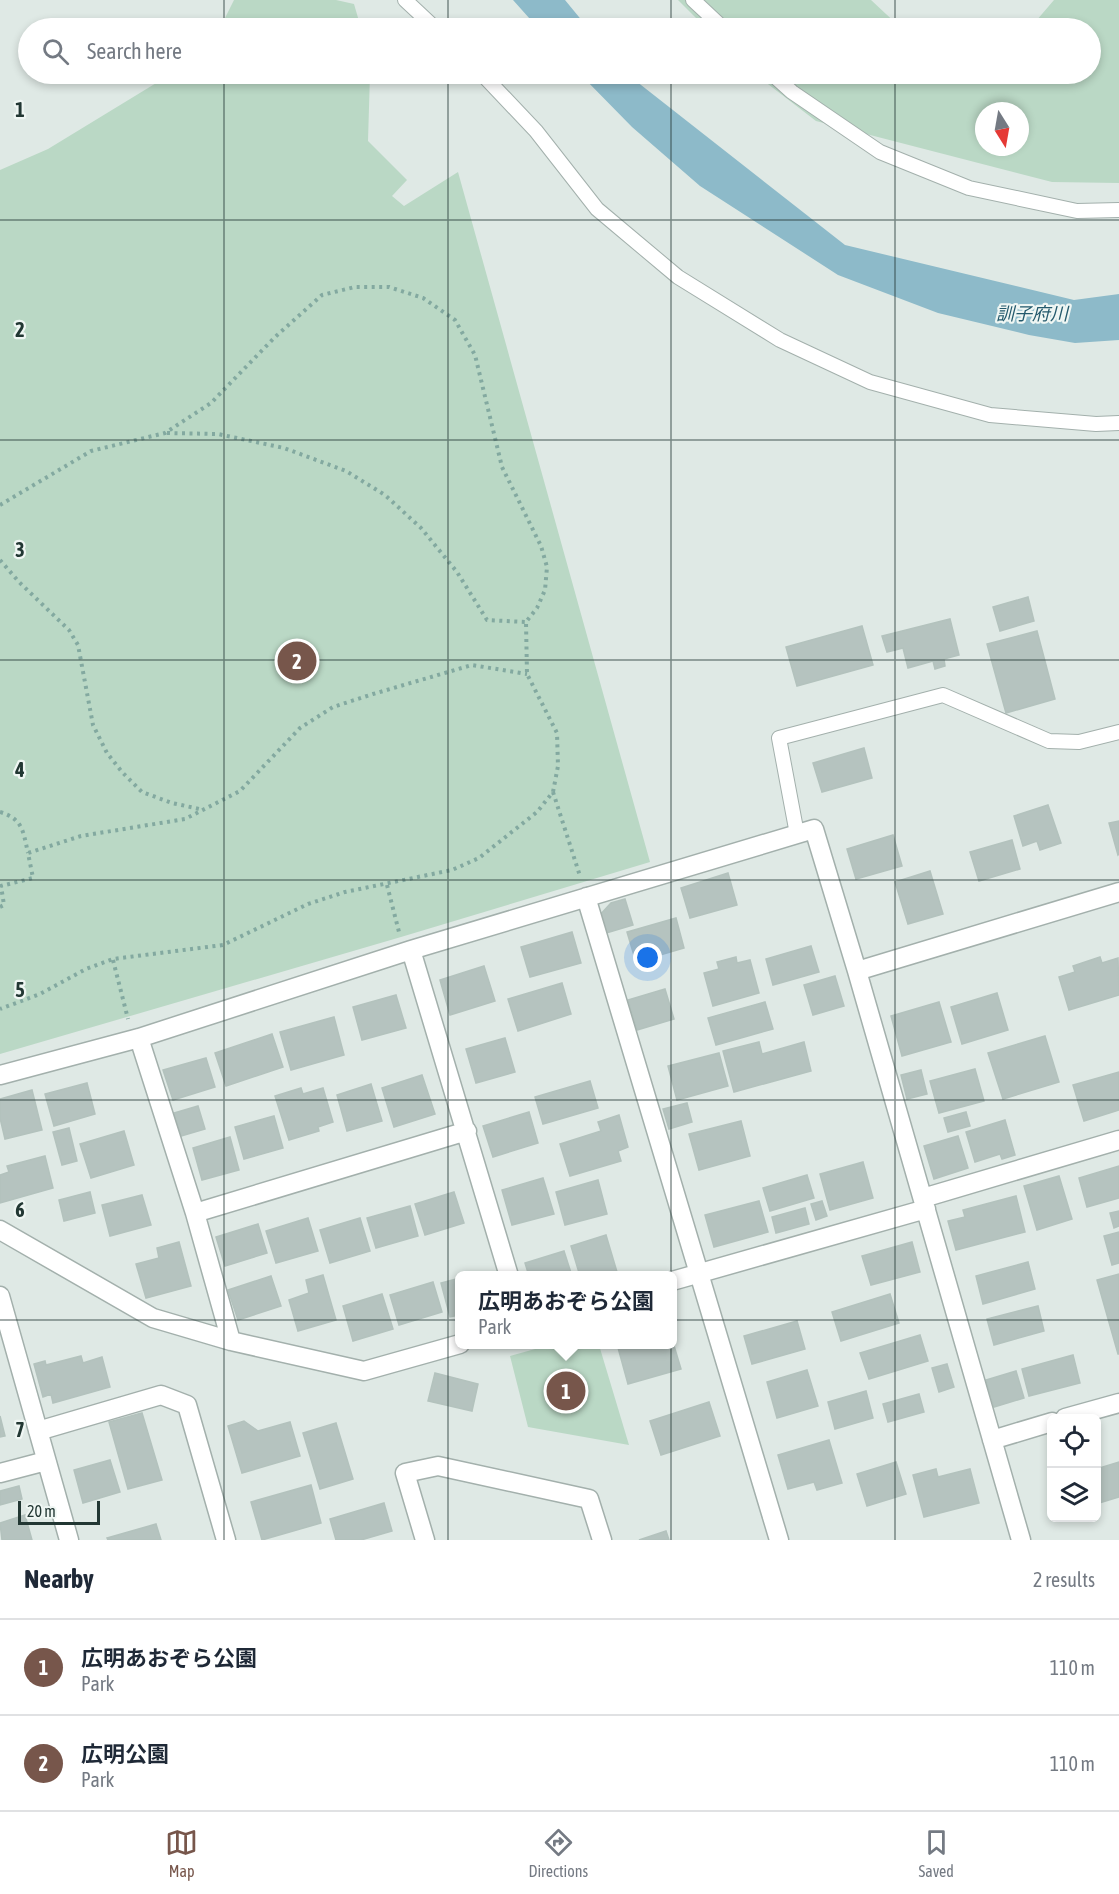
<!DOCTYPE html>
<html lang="en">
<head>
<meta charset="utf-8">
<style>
	:root { --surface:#fff; --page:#f6f6f7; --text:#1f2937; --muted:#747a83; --line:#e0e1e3; --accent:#77564b }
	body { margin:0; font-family:"Asap Condensed","Noto Sans JP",sans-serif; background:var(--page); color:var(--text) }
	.controls { position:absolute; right:18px; bottom:18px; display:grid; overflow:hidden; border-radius:9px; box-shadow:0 3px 9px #0003 }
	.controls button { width:54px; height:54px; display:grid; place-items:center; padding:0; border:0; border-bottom:2px solid var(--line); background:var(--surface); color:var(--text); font:30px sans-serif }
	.compass { position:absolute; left:975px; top:102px; width:54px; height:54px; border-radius:50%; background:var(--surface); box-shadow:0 3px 9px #0003; rotate:169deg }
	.scale { position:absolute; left:18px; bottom:15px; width:82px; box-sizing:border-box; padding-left:6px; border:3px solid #223733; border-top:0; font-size:16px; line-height:21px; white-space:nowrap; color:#223733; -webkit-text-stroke:4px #eff6f3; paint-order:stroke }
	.you { position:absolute; left:648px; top:958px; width:21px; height:21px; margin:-15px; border:4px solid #fff; border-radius:50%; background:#1a73e8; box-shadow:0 0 0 9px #1a73e833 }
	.badge { display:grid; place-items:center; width:39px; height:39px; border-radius:50%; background:var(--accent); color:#fff; font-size:20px; font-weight:700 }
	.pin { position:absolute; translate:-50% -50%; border:3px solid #fff; box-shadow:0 2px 6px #0006 }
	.popup { position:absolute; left:455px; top:1271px; width:222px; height:78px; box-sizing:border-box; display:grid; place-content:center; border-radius:9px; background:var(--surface); filter:drop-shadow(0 2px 4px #0005); font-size:20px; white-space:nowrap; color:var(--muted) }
	.popup b { font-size:22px; color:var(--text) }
	.popup::after { content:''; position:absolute; left:50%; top:100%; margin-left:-12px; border:12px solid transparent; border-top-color:var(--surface) }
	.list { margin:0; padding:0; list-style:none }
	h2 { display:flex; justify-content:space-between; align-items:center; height:78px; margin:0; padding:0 24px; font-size:26px }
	h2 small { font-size:20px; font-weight:400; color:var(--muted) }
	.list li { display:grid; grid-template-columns:39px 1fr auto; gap:18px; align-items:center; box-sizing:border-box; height:96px; padding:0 24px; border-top:2px solid var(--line) }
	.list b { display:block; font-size:22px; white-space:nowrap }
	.list p { margin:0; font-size:20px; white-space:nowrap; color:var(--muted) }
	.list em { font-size:20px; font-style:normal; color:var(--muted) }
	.icon { flex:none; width:33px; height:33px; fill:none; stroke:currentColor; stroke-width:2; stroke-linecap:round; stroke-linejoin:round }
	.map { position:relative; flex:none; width:1119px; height:1540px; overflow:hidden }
	.search { position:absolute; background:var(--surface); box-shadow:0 3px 9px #0003; left:18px; right:18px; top:18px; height:66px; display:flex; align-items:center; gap:15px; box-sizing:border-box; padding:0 21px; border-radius:33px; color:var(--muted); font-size:22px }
	.sheet { height:270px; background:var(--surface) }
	nav { display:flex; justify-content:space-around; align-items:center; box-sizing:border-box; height:84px; border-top:2px solid var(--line); background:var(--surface); font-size:16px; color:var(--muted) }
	nav a { display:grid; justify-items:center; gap:3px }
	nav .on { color:var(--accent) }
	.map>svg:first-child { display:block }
</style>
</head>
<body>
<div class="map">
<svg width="1119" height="1540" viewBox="0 0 1119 1540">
	<rect width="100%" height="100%" fill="#dfe9e5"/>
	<!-- green -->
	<path fill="#bad8c5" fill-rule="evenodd" d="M 234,0 L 336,0 L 354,4 L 361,28 L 220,28 Z
		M 678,0 L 871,0 L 901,28 L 706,28 Z
		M 1054,0 L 1119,0 L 1119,183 L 1052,182 L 816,121 L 755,74 L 1090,74 L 1090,28 L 1030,28 ZM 984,111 L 1020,111 L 1020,147 L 984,147 Z
		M 171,74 L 370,74 L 368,141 L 407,180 L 392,196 L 404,206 L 458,172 L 650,862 L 401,937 L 0,1054 L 0,170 L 48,149 Z
		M 553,1344 L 599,1345 L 629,1445 L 528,1427 L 510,1356 Z"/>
	<!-- water -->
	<path fill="#8dbac9" d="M 513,0 L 565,0 L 588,28 L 538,28 Z
		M 580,74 L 627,74 L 845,245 L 1074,300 L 1119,294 L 1119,340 L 1075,343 L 1029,335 L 938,313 L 838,275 L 700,186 L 632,127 Z"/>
	<!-- building -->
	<path fill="#b5c3bf" stroke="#b3c2bd" stroke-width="1.5" d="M 1028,597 L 1034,621 L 1000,631 L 993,607 Z
		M 950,619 L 959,655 L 944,659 L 945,666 L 935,669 L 933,661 L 908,668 L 903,648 L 887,652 L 882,636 Z
		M 862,626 L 873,665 L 797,686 L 786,647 Z
		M 1037,631 L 1055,699 L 1006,713 L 987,644 Z
		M 864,748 L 872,778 L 822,792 L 813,763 Z
		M 1048,805 L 1061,843 L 1040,850 L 1037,841 L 1023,846 L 1014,816 Z
		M 1119,821 L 1119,854 L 1118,855 L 1109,823 Z
		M 893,835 L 902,866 L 856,879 L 847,849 Z
		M 1012,840 L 1020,869 L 979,881 L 970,852 Z
		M 930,871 L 943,914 L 908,924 L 895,882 Z
		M 728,873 L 737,905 L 690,918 L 681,888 Z
		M 625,899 L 633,925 L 606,933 L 600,915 L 611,903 Z
		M 676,918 L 684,948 L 636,962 L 627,932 Z
		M 572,932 L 581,963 L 530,977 L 521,947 Z
		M 811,946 L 819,972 L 773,985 L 766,959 Z
		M 736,957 L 737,963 L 750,960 L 759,993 L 713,1006 L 704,973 L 719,969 L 717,962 Z
		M 1100,957 L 1102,963 L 1118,958 L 1119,995 L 1069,1010 L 1059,977 L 1075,972 L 1073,966 Z
		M 484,966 L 495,1001 L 450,1015 L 440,980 Z
		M 835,976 L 844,1006 L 813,1015 L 804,985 Z
		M 562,983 L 571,1014 L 518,1031 L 508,999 Z
		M 665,989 L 674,1019 L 637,1030 L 628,1000 Z
		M 997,993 L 1008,1030 L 962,1044 L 951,1007 Z
		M 396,995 L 406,1028 L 362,1040 L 353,1007 Z
		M 765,1002 L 773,1029 L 716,1045 L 708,1018 Z
		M 939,1002 L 951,1042 L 902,1056 L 891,1016 Z
		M 334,1017 L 344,1055 L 291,1070 L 280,1032 Z
		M 272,1034 L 283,1067 L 226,1086 L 215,1053 Z
		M 1045,1036 L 1059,1082 L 1003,1099 L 988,1053 Z
		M 505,1038 L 515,1072 L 476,1083 L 466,1049 Z
		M 759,1042 L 762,1054 L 804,1042 L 811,1071 L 734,1092 L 723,1051 Z
		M 719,1053 L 728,1086 L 677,1100 L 668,1066 Z
		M 206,1058 L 215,1087 L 173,1100 L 163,1070 Z
		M 975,1069 L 984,1101 L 939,1113 L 930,1081 Z
		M 921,1070 L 927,1094 L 907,1099 L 901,1075 Z
		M 1119,1072 L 1119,1110 L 1084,1121 L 1073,1085 Z
		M 422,1075 L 435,1114 L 394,1127 L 382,1088 Z
		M 590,1081 L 598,1108 L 543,1124 L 535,1097 Z
		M 87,1083 L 95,1114 L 54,1126 L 45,1094 Z
		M 371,1084 L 382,1121 L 347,1131 L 337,1095 Z
		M 301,1088 L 303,1094 L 323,1088 L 333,1122 L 318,1127 L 319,1131 L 289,1140 L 275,1096 Z
		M 32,1090 L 42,1130 L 5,1139 L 0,1118 L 0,1099 Z
		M 687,1103 L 692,1122 L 669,1129 L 663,1109 Z
		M 198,1106 L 205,1129 L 181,1136 L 174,1113 Z
		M 529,1112 L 538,1143 L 493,1157 L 483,1126 Z
		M 966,1112 L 970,1126 L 948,1132 L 944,1118 Z
		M 619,1115 L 628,1147 L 618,1151 L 621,1161 L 570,1176 L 560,1144 L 601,1131 L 598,1122 Z
		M 274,1116 L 283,1148 L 244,1159 L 235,1127 Z
		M 1005,1120 L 1015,1155 L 1002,1159 L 1000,1154 L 975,1162 L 966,1132 Z
		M 741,1121 L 750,1156 L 699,1170 L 689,1134 Z
		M 69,1128 L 77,1161 L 62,1165 L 53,1132 Z
		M 124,1131 L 134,1165 L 91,1178 L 80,1144 Z
		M 958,1136 L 968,1168 L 934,1179 L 924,1146 Z
		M 230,1137 L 239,1170 L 202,1180 L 193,1148 Z
		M 45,1156 L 53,1188 L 0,1203 L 0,1175 L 9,1172 L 7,1166 Z
		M 863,1162 L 873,1198 L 830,1210 L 820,1174 Z
		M 1119,1166 L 1119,1198 L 1087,1207 L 1079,1178 Z
		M 807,1175 L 814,1198 L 770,1211 L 763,1188 Z
		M 1059,1176 L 1072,1219 L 1037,1230 L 1024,1186 Z
		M 543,1178 L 554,1214 L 512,1225 L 502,1190 Z
		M 598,1180 L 607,1214 L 565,1225 L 556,1192 Z
		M 90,1192 L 95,1213 L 64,1221 L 59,1200 Z
		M 454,1192 L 464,1223 L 425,1235 L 415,1204 Z
		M 142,1195 L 151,1225 L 110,1236 L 102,1205 Z
		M 1016,1196 L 1025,1232 L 956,1250 L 948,1221 L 965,1217 L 963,1210 Z
		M 759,1201 L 768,1232 L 714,1247 L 705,1215 Z
		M 822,1201 L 827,1216 L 816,1220 L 811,1204 Z
		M 410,1206 L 418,1236 L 376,1248 L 367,1218 Z
		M 805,1208 L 809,1224 L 776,1233 L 772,1217 Z
		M 1119,1211 L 1119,1226 L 1114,1228 L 1110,1213 Z
		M 308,1218 L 318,1251 L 276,1263 L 266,1231 Z
		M 360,1218 L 370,1251 L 330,1263 L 320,1230 Z
		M 258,1224 L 267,1253 L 225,1266 L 216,1237 Z
		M 1119,1232 L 1119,1263 L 1112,1265 L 1104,1236 Z
		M 606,1235 L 617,1272 L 605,1276 L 580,1276 L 571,1246 Z
		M 179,1242 L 191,1286 L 146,1298 L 136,1264 L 159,1258 L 157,1248 Z
		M 912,1242 L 920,1272 L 871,1285 L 862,1256 Z
		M 564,1251 L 572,1276 L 529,1276 L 525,1263 Z
		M 1028,1262 L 1035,1289 L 983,1304 L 976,1276 Z
		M 1119,1274 L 1119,1354 L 1118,1354 L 1097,1280 Z
		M 323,1275 L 336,1320 L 298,1331 L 289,1300 L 309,1293 L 306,1280 Z
		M 271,1276 L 281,1306 L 238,1320 L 228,1290 Z
		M 460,1278 L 460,1315 L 450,1317 L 441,1283 Z
		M 433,1282 L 442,1312 L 399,1325 L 390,1295 Z
		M 382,1294 L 393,1329 L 353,1341 L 343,1306 Z
		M 890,1294 L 899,1323 L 841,1341 L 832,1312 Z
		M 1038,1306 L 1044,1331 L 994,1345 L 987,1319 Z
		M 797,1321 L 805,1349 L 752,1364 L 744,1336 Z
		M 920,1335 L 928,1361 L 869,1379 L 860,1353 Z
		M 672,1339 L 681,1369 L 628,1384 L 617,1344 L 672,1344 Z
		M 1073,1355 L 1080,1383 L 1029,1396 L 1022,1369 Z
		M 81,1356 L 83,1363 L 102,1357 L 110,1387 L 53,1403 L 51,1394 L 43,1397 L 34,1364 L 45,1361 L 46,1365 Z
		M 947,1364 L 954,1387 L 939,1392 L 932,1368 Z
		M 807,1370 L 818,1406 L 777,1418 L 767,1382 Z
		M 1016,1371 L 1024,1398 L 994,1407 L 986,1380 Z
		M 435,1373 L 478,1384 L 472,1411 L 428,1401 Z
		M 866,1391 L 873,1418 L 835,1429 L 828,1402 Z
		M 919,1394 L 924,1412 L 888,1422 L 883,1404 Z
		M 709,1402 L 720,1436 L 661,1455 L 650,1421 Z
		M 142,1413 L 162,1480 L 128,1489 L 109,1422 Z
		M 0,1416 L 5,1436 L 0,1437 Z
		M 244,1421 L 258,1431 L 290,1422 L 300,1456 L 242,1473 L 228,1426 Z
		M 336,1423 L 353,1479 L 320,1489 L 303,1433 Z
		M 829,1440 L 842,1483 L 817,1490 L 814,1482 L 788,1489 L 778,1455 Z
		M 110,1460 L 120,1492 L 83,1503 L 74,1470 Z
		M 896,1462 L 906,1494 L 867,1506 L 857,1474 Z
		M 1119,1462 L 1119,1497 L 1096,1504 L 1096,1469 Z
		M 936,1469 L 938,1477 L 970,1469 L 979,1503 L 924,1517 L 913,1475 Z
		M 311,1485 L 321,1523 L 262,1540 L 251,1502 Z
		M 19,1486 L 22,1499 L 0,1505 L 0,1491 Z
		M 384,1503 L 392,1531 L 361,1540 L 336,1540 L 330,1519 Z
		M 25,1515 L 32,1540 L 2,1540 L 0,1523 Z
		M 156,1524 L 161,1540 L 108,1540 L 107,1538 Z
		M 666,1531 L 669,1540 L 639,1540 Z"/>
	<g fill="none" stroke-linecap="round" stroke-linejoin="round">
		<!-- lane casing -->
		<g stroke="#a3b0ac" stroke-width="16">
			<path id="lane" d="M 405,0 L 435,28
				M 693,0 L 723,28
				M 482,74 L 536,131 L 597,209 L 678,277 L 780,340 L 870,382 L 990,415 L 1096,424 L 1119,423
				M 772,74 L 792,92 L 880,152 L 969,188 L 1077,211 L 1119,210
				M 797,834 L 779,738 L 943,695 L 1049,741 L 1079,742 L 1119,732"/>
		</g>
		<!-- street casing -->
		<g stroke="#a3b0ac" stroke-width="21">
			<path id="street" d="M 586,897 L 779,1540
				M 411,950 L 509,1276
				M 857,971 L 1119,892
				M 139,1038 L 195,1213 L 231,1341
				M 0,1075 L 139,1038 L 411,950 L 814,829 L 857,971 L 1021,1540
				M 923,1198 L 1119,1140
				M 195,1213 L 467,1131
				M 0,1230 L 153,1318 L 231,1341 L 364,1371 L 460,1344
				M 672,1281 L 926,1209
				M 0,1296 L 69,1540
				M 1065,1418 L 1119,1403
				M 38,1431 L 161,1395 L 187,1405 L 226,1540
				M 992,1440 L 1052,1422
				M 0,1473 L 46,1461
				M 425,1540 L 405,1473 L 438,1466 L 589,1499 L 602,1540"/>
		</g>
		<!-- path -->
		<path stroke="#83a9a0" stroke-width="4" stroke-dasharray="3 4.5" stroke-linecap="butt" d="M 167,433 L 218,434 L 284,448 L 346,471 L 385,495 L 421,528 L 457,572 L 487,620 L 526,622
			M 0,505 L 91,451 L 165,433 L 211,403 L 275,337 L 322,295 L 355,287 L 389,287 L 423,298 L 455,320 L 475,355 L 502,467 L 541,546 L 547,567 L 545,590 L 537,608 L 526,622 L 527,674 L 557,733 L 558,766 L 553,792 L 537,812 L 479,858 L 452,870 L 345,892 L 308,904 L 223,945 L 113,959 L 86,969 L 40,994 L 0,1009
			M 0,560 L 19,582 L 69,630 L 78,645 L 93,725 L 107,753 L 122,772 L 142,792 L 172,803 L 204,810
			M 553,792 L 580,876
			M 0,812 C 23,819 23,831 28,853
			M 387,885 L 399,932
			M 0,907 L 4,905 L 1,886 L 33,878 L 28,853 L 81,836 L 185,819 L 240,791 L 300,728 L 333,707 L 373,694 L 472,665 L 527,674
			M 113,960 L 128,1019"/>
		<!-- lane -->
		<use href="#lane" stroke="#fff" stroke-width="14"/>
		<!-- street -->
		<use href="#street" stroke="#fff" stroke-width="18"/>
	</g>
	<!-- grid -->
	<path fill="none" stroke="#223733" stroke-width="1.5" stroke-opacity="0.55" d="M 224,0 L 224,28M 448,0 L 448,28M 671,0 L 671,28M 895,0 L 895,28M 224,74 L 224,1540M 448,74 L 448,1540M 671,74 L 671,1540M 895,74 L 895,1540M 0,220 L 1119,220M 0,440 L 1119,440M 0,660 L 1119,660M 0,880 L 1119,880M 0,1100 L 1119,1100M 0,1320 L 1119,1320"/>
	<g text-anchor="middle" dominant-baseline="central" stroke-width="4.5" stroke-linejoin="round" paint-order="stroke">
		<!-- water labels -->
		<g font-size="18" font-style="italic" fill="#23596c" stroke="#eff6f3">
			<text x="1032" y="313">訓子府川</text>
		</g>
	</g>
	<g font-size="20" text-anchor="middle" font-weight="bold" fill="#223733" stroke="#eff6f3" stroke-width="4.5" stroke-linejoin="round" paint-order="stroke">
		<text x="20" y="117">1</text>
		<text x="20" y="337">2</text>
		<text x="20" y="557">3</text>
		<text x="20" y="777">4</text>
		<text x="20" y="997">5</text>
		<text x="20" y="1217">6</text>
		<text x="20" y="1437">7</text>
	</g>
</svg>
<div class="controls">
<button><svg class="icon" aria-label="locate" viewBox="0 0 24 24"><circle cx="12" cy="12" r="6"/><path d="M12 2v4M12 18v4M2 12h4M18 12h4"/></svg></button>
<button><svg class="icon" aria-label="layers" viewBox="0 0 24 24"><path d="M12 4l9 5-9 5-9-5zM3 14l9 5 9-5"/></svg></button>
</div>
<svg class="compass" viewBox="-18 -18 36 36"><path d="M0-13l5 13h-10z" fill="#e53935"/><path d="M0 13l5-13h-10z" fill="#747a83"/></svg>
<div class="scale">20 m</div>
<div class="you"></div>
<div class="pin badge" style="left:566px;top:1391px">1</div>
<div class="popup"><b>広明あおぞら公園</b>Park</div>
<div class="pin badge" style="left:297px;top:661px">2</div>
<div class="search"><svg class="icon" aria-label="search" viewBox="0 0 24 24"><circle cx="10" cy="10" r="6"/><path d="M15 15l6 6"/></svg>Search here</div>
</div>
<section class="sheet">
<h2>Nearby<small>2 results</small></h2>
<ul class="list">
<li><span class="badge">1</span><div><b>広明あおぞら公園</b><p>Park</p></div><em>110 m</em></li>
<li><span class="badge">2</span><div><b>広明公園</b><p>Park</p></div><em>110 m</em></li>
</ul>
</section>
<nav>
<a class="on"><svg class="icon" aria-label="map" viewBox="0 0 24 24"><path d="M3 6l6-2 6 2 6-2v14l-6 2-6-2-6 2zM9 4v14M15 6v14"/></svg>Map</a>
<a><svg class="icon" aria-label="directions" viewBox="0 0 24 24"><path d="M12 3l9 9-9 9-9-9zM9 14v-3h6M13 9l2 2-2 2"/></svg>Directions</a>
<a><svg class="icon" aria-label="saved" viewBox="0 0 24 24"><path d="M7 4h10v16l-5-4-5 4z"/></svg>Saved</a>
</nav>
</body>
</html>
